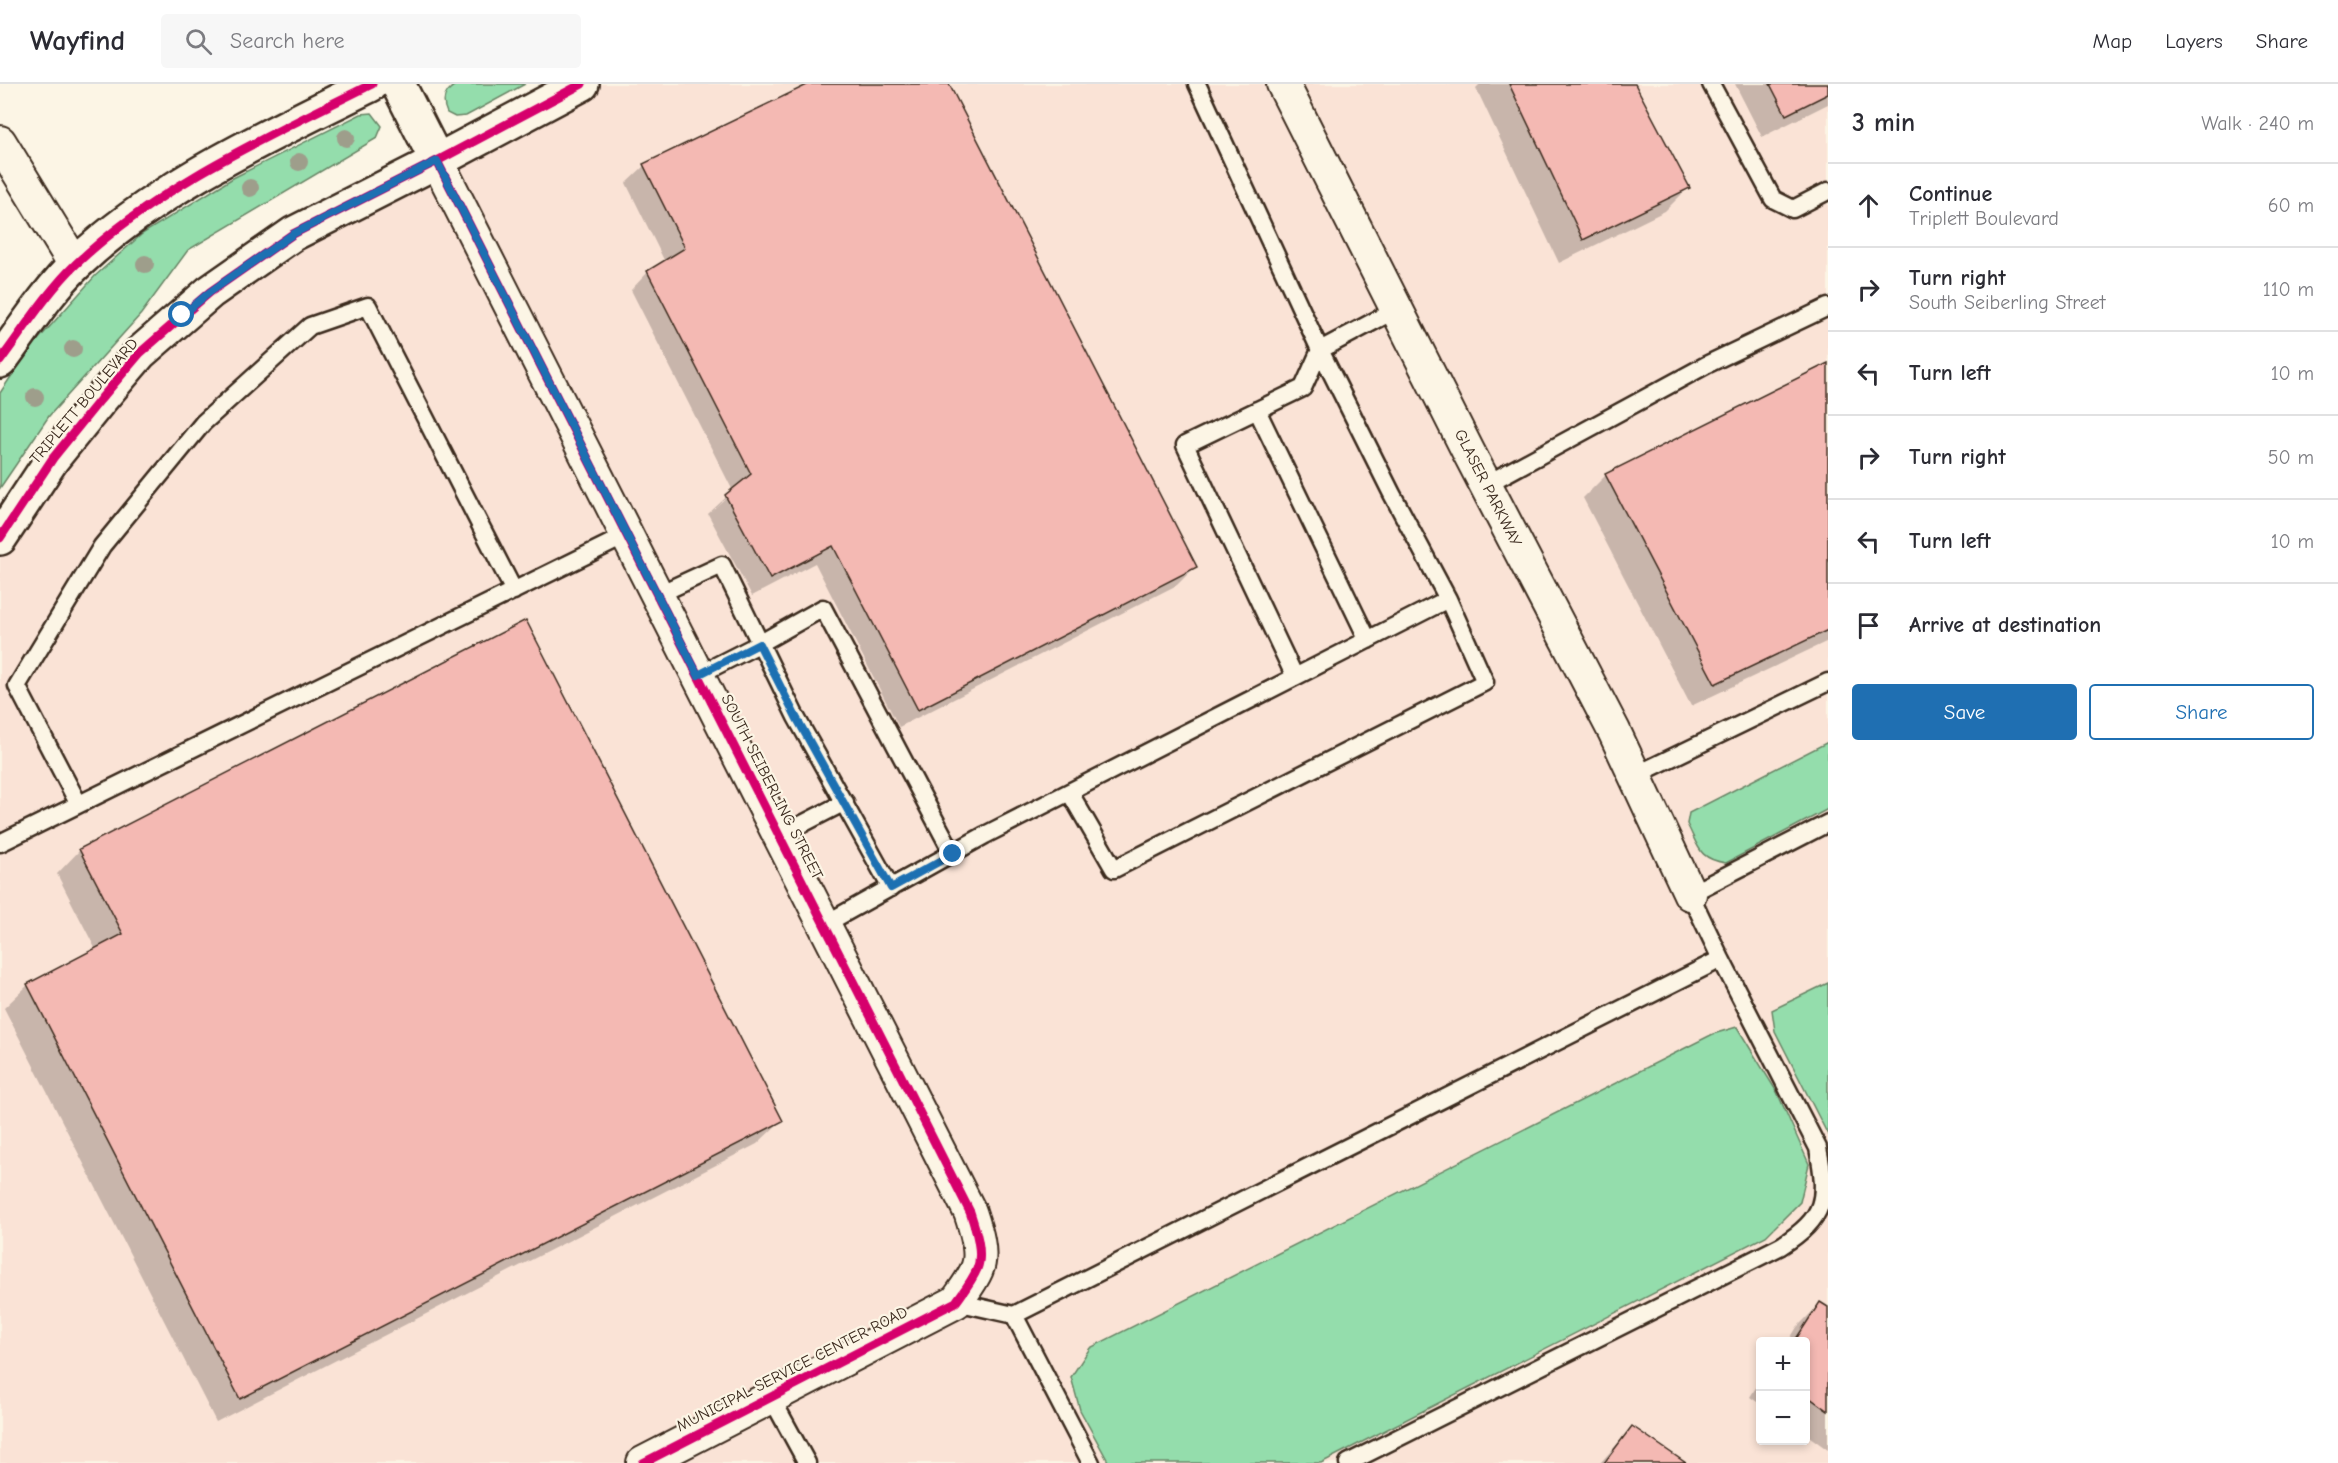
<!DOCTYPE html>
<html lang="en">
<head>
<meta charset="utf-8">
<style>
	:root { --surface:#fff; --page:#f7f7f7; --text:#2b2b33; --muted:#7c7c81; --line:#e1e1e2; --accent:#1f6fb2 }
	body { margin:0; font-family:"Comic Neue",sans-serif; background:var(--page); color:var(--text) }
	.controls { position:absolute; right:18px; bottom:18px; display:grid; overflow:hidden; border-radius:6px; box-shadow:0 3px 9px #0003 }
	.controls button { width:54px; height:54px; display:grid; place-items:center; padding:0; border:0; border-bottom:2px solid var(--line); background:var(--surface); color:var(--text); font:30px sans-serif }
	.stop { position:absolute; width:18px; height:18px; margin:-14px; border:4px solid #1f6fb2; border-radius:50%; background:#fff }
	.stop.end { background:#1f6fb2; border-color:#fff; box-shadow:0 2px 6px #0008 }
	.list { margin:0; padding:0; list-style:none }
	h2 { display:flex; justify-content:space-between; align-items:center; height:78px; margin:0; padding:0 24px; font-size:26px }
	h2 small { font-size:20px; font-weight:400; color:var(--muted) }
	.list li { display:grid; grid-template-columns:39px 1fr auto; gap:18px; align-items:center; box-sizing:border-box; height:84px; padding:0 24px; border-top:2px solid var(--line) }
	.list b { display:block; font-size:22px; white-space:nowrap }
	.list p { margin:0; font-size:20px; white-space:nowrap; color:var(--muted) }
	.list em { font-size:20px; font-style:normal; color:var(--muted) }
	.actions { display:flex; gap:12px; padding:18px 24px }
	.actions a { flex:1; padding:14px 0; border:2px solid var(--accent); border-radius:6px; text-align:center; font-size:21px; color:var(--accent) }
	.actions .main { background:var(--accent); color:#fff }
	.icon { flex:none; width:33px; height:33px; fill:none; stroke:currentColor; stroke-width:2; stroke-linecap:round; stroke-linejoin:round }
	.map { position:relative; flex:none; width:1828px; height:1379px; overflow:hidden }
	header { display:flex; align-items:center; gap:36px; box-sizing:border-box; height:84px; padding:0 30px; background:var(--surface); border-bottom:2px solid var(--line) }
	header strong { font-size:28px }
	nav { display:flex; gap:33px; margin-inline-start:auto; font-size:21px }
	.search { width:420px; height:54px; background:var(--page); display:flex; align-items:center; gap:15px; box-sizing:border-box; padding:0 21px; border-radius:6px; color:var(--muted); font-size:22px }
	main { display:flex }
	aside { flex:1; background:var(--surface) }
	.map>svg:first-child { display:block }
</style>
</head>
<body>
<header>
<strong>Wayfind</strong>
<div class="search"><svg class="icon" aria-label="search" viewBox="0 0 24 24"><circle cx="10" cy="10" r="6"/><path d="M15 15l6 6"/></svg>Search here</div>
<nav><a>Map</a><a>Layers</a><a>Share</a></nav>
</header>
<main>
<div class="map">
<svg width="1828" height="1379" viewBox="0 0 1828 1379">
	<rect width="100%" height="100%" fill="#fcf5e5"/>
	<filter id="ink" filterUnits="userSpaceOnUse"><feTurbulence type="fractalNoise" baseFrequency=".0167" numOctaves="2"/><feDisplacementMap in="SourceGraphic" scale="12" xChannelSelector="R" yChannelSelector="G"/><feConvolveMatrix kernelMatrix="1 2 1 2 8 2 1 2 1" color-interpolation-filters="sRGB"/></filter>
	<g filter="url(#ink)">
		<!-- built -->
		<path fill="#fae3d6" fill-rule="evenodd" d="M 582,0 L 1828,0 L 1828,1379 L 0,1379 L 0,454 L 182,231 ZM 1760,1258 L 1806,1258 L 1806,1356 L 1760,1356 Z"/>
		<!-- green -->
		<path fill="#94ddac" stroke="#688465" stroke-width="1.5" d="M 457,0 L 525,0 L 466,32 L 455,33 L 447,29 C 441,16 444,7 457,0 Z
			M 372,29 L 382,42 L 377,54 L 188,166 L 141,230 L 49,332 L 0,404 L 0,309 L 28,267 L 95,192 L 142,150 L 233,94 L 361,30 Z
			M 1828,658 L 1828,725 L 1726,779 C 1698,775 1699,763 1687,740 L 1689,729 Z
			M 1828,899 L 1828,1051 L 1775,947 L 1772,926 Z
			M 1737,943 L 1777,1008 L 1809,1080 L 1800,1118 L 1766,1152 L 1321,1379 L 1109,1379 L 1080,1326 L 1071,1293 L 1090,1264 L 1713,950 Z"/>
		<!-- shadow -->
		<path fill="#0003" d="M 812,0 L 948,0 L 1195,483 L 1177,501 L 899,643 L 815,479 L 752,512 L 708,430 L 733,407 L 631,206 L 648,188 L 665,178 L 626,99 L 644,82 Z
			M 1480,0 L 1633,0 L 1688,104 L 1665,127 L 1559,179 L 1476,4 Z
			M 1735,0 L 1828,0 L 1828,20 L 1762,53 Z
			M 1828,281 L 1828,557 L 1691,622 L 1583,414 L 1606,391 Z
			M 80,766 L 781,1037 L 757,1060 L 216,1338 L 4,924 L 28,901 L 96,866 L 57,790 Z
			M 1820,1220 L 1828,1225 L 1828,1366 L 1806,1350 L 1806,1258 L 1788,1258 L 1797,1243 Z
			M 1760,1297 L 1760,1320 L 1750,1313 Z
			M 1632,1344 L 1684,1379 L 1600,1379 Z"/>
		<!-- building -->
		<path fill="#f4b9b3" stroke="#3b2a1e" stroke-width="1.5" d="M 809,0 L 949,0 L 1197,483 L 918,626 L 833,462 L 770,495 L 725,411 L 751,390 L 647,187 L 685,164 L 643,80 Z
			M 1509,0 L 1635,0 L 1690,104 L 1583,156 Z
			M 1770,0 L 1828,0 L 1828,10 L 1786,31 Z
			M 1828,279 L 1828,546 L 1715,600 L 1605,390 Z
			M 526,536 L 783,1037 L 240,1315 L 27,900 L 123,850 L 79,765 Z
			M 1820,1218 L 1828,1223 L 1828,1327 L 1806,1311 L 1806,1258 L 1794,1258 Z
			M 1632,1342 L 1686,1379 L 1604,1379 Z"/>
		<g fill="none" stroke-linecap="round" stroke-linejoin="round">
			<!-- lane casing -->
			<g stroke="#3b2a1e" stroke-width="21">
				<path id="lane" d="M 1197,0 L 1320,266 L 1303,304 L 1185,361 L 1295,593
					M 1711,0 L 1773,115 L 1793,125 L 1828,107
					M 1397,225 L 1320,266 L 1392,410 L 1448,515
					M 1257,326 L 1368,556
					M 1485,401 L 1708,280 L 1828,223
					M 657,511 L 722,481 L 796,633 L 891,804
					M 698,591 L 759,560 L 823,524 L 953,770
					M 1636,691 L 1828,598
					M 78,719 L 17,602 L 102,462 L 203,339 L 310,242 L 368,222 L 514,507
					M 779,752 L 845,718
					M 0,759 L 627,451
					M 825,840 L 985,751 L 1448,515 L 1485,598 L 1114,785 L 1070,709
					M 956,1218 L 1014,1231 L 1721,875
					M 1014,1231 L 1091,1379
					M 771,1313 L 807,1379
					M 1348,1379 L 1781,1162 C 1826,1133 1828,1115 1818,1064 L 1721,875 L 1690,810 L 1828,739"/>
			</g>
			<!-- street casing -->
			<g stroke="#3b2a1e" stroke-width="36">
				<path id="street" d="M 1283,0 L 1468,367 L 1614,647 L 1690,810
					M 0,58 L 75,181
					M 437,77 L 970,1128 C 975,1143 984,1169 977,1185 C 972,1197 963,1208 956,1218 L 643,1379"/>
			</g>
			<!-- secondary casing -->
			<g stroke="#3b2a1e" stroke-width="38">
				<path id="secondary" d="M 398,0 L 437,77
					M 0,277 C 24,245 47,208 76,180 C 160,100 269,52 372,0
					M 0,454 L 53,374 L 100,316 L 140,269 L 210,208 L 293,150 L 437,77 L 582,0"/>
			</g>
			<!-- lane -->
			<use href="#lane" stroke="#fcf5e5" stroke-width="16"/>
			<!-- street -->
			<use href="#street" stroke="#fcf5e5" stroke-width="32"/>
			<!-- secondary -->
			<use href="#secondary" stroke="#fcf5e5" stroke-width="33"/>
			<!-- cycleway casing -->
			<g stroke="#fcf5e5" stroke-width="13">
				<path id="cycleway" d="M 437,77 L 970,1128 C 975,1143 984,1169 977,1185 C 972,1197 963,1208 956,1218 L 643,1379
					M 0,277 C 24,245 47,208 76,180 C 160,100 269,52 372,0
					M 0,454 L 53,374 L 100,316 L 140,269 L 210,208 L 293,150 L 437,77 L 582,0"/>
			</g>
			<!-- cycleway -->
			<use href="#cycleway" stroke="#d6006c" stroke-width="9"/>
		</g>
		<!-- trees -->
		<g fill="#9e9e8b">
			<circle cx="346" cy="54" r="9"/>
			<circle cx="299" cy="78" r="9"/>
			<circle cx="250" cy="104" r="9"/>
			<circle cx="145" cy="180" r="9"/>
			<circle cx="73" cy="265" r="9"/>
			<circle cx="35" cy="313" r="9"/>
		</g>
	</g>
	<g fill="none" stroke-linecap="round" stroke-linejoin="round" filter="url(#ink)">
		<!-- route -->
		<path stroke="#1f6fb2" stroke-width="8" d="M 182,231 L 210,208 L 293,150 L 437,77 L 698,591 L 759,560 L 796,633 L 891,804 L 953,770"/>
	</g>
	<g text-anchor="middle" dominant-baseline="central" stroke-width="4.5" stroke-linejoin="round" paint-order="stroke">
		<!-- street labels -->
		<g font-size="16" fill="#3b2a1e" stroke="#fcf5e5">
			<text transform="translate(84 317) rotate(-50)">TRIPLETT BOULEVARD</text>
			<text transform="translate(1488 404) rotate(63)">GLASER PARKWAY</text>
			<text transform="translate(772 703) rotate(63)">SOUTH SEIBERLING STREET</text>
			<text transform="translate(792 1285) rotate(-27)">MUNICIPAL SERVICE CENTER ROAD</text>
		</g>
	</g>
</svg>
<div class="controls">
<button>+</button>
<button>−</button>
</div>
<div class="stop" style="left:182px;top:231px"></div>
<div class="stop end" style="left:953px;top:770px"></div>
</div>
<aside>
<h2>3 min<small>Walk · 240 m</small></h2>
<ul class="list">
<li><svg class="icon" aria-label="ahead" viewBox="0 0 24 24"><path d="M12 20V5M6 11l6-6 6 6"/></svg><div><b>Continue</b><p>Triplett Boulevard</p></div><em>60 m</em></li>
<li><svg class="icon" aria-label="right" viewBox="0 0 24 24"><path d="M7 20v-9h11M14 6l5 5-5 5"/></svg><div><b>Turn right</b><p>South Seiberling Street</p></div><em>110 m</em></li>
<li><svg class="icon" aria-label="left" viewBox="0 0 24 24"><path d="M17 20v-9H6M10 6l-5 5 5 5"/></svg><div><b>Turn left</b></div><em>10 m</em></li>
<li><svg class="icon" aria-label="right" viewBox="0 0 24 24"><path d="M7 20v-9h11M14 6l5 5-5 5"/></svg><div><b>Turn right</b></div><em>50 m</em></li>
<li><svg class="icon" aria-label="left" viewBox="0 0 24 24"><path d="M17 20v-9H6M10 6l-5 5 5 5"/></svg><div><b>Turn left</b></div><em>10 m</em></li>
<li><svg class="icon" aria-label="arrive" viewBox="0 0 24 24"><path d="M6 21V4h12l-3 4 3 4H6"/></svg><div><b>Arrive at destination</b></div></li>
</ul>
<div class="actions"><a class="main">Save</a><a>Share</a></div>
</aside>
</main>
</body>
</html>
